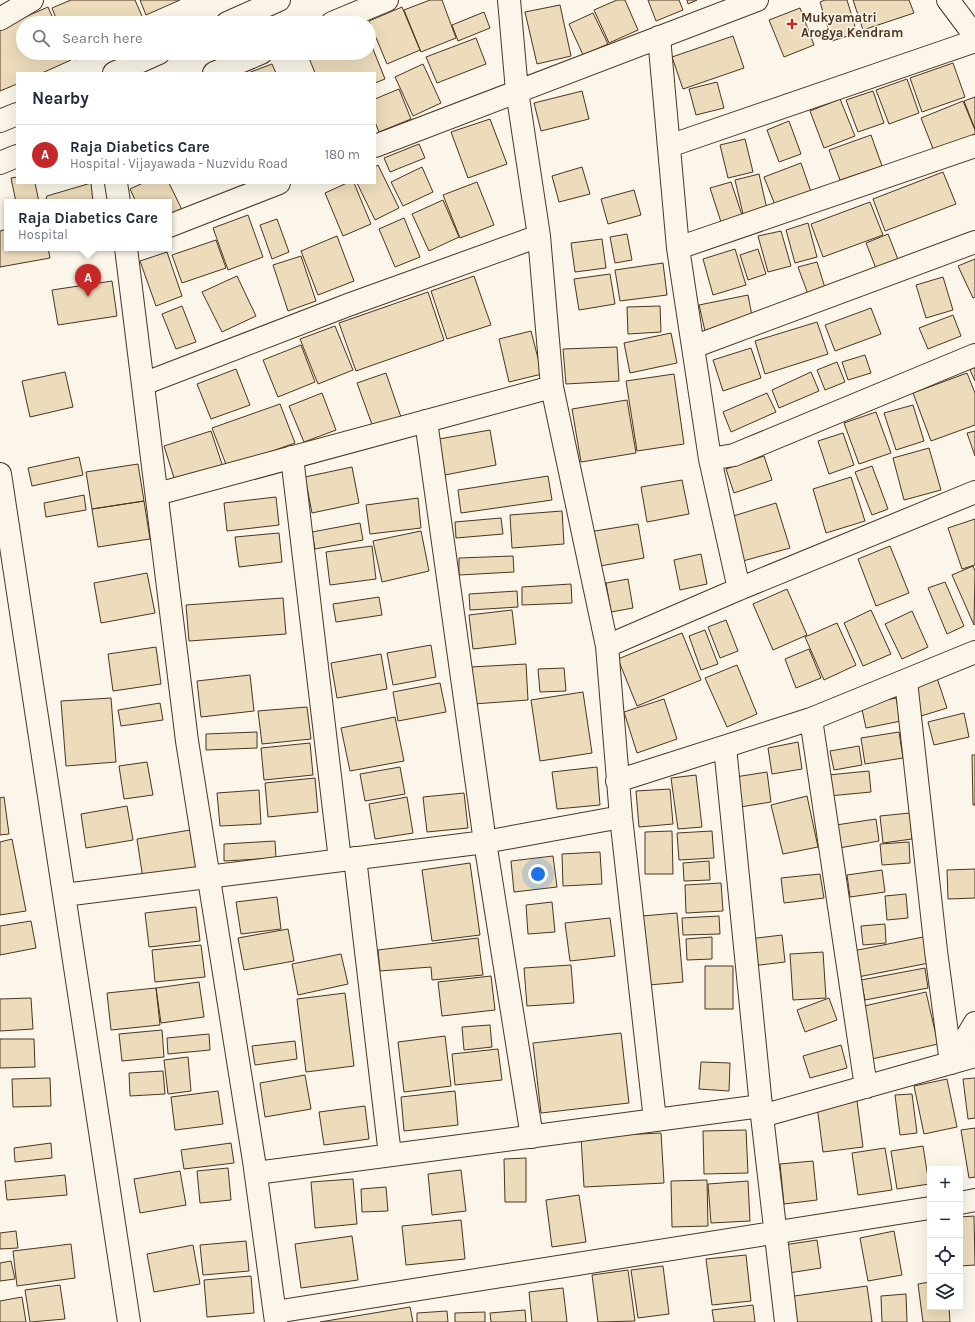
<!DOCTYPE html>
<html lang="en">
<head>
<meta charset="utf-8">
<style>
	:root { --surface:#fff; --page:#f6f6f7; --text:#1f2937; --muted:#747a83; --line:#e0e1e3; --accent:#c62828 }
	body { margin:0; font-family:Karla,sans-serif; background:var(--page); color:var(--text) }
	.controls { position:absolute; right:12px; bottom:12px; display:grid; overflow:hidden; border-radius:0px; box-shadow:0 4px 16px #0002 }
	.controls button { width:36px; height:36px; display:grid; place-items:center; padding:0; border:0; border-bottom:1px solid var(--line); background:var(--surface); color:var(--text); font:20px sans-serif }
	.you { position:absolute; left:538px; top:874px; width:14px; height:14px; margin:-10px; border:3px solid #fff; border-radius:50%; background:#1a73e8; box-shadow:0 0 0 6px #1a73e833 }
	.badge { display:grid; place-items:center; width:26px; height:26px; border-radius:50%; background:var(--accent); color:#fff; font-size:13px; font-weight:700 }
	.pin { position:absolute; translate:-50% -33px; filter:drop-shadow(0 1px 2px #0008) }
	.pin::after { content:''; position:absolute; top:21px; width:14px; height:12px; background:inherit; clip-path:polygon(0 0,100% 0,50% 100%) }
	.popup { position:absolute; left:4px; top:199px; width:168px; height:52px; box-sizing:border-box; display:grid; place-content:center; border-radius:0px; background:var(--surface); filter:drop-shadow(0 1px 3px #0005); font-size:13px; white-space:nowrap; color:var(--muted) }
	.popup b { font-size:15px; color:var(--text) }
	.popup::after { content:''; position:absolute; left:50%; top:100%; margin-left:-8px; border:8px solid transparent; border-top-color:var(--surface) }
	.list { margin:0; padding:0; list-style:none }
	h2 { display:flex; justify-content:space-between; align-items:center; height:52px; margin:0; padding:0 16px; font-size:17px }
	h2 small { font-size:13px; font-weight:400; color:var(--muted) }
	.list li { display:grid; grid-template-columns:26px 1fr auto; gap:12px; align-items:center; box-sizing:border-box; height:60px; padding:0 16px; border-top:1px solid var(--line) }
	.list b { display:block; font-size:15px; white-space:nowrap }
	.list p { margin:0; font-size:13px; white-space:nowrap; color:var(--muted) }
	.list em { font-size:13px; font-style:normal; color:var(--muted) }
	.icon { flex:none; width:22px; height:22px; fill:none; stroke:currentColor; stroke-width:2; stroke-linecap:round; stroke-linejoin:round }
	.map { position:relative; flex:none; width:975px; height:1322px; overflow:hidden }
	.search { position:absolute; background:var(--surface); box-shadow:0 4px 16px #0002; left:16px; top:16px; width:360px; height:44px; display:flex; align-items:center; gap:10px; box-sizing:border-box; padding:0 14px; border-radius:22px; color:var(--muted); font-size:15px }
	.panel { position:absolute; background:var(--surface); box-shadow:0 4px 16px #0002; left:16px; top:72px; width:360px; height:112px; border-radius:0px }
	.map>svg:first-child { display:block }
</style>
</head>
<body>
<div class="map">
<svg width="975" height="1322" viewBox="0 0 975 1322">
	<rect width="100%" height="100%" fill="#fbf6e9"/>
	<!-- building -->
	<path fill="#ecdcbc" stroke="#4a3520" d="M 71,0 L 135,0 L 145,23 L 58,23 L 52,8 Z
		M 140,0 L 180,0 L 146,15 Z
		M 430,0 L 442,0 L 456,38 L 421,52 L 404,10 Z
		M 617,0 L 625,0 L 638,30 L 609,43 L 594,10 Z
		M 648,0 L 679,0 L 683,10 L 656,21 Z
		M 687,0 L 697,0 L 688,4 Z
		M 825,0 L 847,0 L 857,33 L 832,41 L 820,2 Z
		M 853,0 L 909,0 L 914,13 L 863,30 Z
		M 560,5 L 571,56 L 537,64 L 525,12 Z
		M 48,7 L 55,23 L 23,23 L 23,53 L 68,53 L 71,60 L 42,73 L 17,73 L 17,84 L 0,91 L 0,28 Z
		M 402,7 L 420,50 L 387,64 L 369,21 Z
		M 800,8 L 814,45 L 784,57 L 769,20 Z
		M 484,12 L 490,28 L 458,41 L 452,25 Z
		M 593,13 L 608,44 L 583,55 L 569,24 Z
		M 733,36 L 744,68 L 683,89 L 672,57 Z
		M 476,38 L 486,64 L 437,83 L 426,57 Z
		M 369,39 L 385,79 L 375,83 L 375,73 L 315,73 L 307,53 L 369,53 Z
		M 71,53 L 91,53 L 75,60 Z
		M 953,63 L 965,97 L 922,112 L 910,78 Z
		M 272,64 L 276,73 L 248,73 Z
		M 423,64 L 441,103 L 413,116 L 395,77 Z
		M 907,79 L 919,113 L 889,124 L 876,90 Z
		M 717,82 L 724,108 L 696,115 L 689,89 Z
		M 399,89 L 411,119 L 379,132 L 375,122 L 375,99 Z
		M 582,91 L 589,119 L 541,131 L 534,103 Z
		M 873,91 L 884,123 L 858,132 L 846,100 Z
		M 975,97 L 975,129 L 964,101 Z
		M 840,99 L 855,136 L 824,148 L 810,111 Z
		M 963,101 L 975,130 L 975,134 L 934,151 L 921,118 Z
		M 490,119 L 507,164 L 468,178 L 451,132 Z
		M 789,121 L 801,154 L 779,162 L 767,130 Z
		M 871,135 L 882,166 L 840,180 L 829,150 Z
		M 745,139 L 753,172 L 728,178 L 720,145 Z
		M 419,144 L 425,158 L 390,172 L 384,158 Z
		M 801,163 L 811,192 L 775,205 L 764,177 Z
		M 378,165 L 399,208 L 375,220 L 357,183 L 375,183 L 375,167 Z
		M 422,167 L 433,192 L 403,206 L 391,182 Z
		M 582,167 L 590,194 L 559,202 L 552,176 Z
		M 943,172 L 956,204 L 885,231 L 873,199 Z
		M 759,174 L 767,209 L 743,214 L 735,180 Z
		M 17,177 L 17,183 L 35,183 L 39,202 L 16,202 L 11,178 Z
		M 477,182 L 494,225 L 460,238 L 443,195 Z
		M 731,182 L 742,215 L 721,222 L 710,188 Z
		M 91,183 L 93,202 L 45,202 L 47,196 Z
		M 143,183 L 169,183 L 184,214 L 169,221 L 169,202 L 136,202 L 130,189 Z
		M 347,183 L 354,183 L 371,224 L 343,236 L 325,193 Z
		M 634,190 L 641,215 L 608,224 L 601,199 Z
		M 443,200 L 459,237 L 429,251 L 412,214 Z
		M 870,202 L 883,235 L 823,257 L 811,224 Z
		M 248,215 L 263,257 L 228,270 L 213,228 Z
		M 404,218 L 420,257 L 395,267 L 379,229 Z
		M 277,219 L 289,252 L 272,259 L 260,225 Z
		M 808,223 L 817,257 L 795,263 L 786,230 Z
		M 7,229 L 7,248 L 48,248 L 50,258 L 0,267 L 0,231 Z
		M 781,231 L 791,266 L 768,272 L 758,236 Z
		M 627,234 L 632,260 L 615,263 L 610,237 Z
		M 888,234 L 899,262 L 877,271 L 866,243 Z
		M 337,236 L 354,281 L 318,295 L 301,251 Z
		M 602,239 L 606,268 L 575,272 L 571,243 Z
		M 216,240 L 226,268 L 182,283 L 172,255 Z
		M 735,249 L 746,285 L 713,295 L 703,259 Z
		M 758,249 L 766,274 L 748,280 L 740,255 Z
		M 167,252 L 182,296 L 156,306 L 140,261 Z
		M 301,256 L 316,301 L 288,311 L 273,265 Z
		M 975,259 L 975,297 L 973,298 L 958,266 Z
		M 817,262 L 826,291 L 809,297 L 798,267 Z
		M 663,263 L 667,295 L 620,301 L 615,270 Z
		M 610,274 L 615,304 L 579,310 L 574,279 Z
		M 237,276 L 256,316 L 222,332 L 202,292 Z
		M 474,276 L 491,325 L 447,339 L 431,291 Z
		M 943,277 L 953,310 L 926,318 L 916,285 Z
		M 112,281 L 117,316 L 58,325 L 52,290 Z
		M 428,292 L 444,340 L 356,371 L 339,323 Z
		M 748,295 L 753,321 L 705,331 L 699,305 Z
		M 182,306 L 196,342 L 176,349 L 162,314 Z
		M 660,306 L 661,332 L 628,334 L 627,307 Z
		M 871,308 L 881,334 L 835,351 L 825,325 Z
		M 953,315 L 961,336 L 928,349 L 919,328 Z
		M 817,322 L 828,354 L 765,374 L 755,341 Z
		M 335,326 L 353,370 L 318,384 L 300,339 Z
		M 531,331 L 542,374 L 509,382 L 499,339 Z
		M 671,333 L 677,363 L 630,373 L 624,343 Z
		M 301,345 L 315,382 L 278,397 L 263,360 Z
		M 617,347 L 619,381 L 566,384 L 563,349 Z
		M 751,348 L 761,378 L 723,391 L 713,360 Z
		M 865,355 L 871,373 L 848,380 L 842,362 Z
		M 837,362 L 845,382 L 825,390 L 817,370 Z
		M 975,367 L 975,381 L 970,370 Z
		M 236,369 L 250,405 L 211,419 L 197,384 Z
		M 65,372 L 73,407 L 30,417 L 22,381 Z
		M 811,372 L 819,391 L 779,408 L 772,390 Z
		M 386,373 L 402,420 L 374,430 L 357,383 Z
		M 967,373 L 975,393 L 975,425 L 931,441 L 913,393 Z
		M 674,374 L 684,444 L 637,451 L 626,381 Z
		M 322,393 L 336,430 L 304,442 L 289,406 Z
		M 767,393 L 776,412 L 731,432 L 723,412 Z
		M 627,400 L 636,453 L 581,462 L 572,409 Z
		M 280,404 L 295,443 L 227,467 L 212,428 Z
		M 913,405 L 924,441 L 896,450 L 884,413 Z
		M 876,412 L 891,453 L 859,464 L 844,423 Z
		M 490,430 L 496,465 L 445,475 L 439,439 Z
		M 211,431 L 223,467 L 175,481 L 164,446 Z
		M 975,431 L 975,456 L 967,433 Z
		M 843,433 L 854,465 L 829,474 L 818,441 Z
		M 929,448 L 941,490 L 904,500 L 893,458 Z
		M 764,456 L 772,480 L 734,493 L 726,469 Z
		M 79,457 L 83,475 L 32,486 L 28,468 Z
		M 138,464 L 144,501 L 92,509 L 86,472 Z
		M 872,466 L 888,509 L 872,515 L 855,472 Z
		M 352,467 L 359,503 L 312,513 L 305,477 Z
		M 548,476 L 552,500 L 461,513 L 458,490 Z
		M 851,477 L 865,521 L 826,533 L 813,489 Z
		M 682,480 L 689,514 L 647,522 L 641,487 Z
		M 84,495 L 86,510 L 46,517 L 44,503 Z
		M 276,497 L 279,525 L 227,531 L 224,503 Z
		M 418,498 L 421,528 L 370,534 L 366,505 Z
		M 144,501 L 150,539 L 98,547 L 92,509 Z
		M 776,503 L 790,548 L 743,561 L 730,517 Z
		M 562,511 L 564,544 L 512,548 L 510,515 Z
		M 501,518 L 503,534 L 456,538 L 455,522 Z
		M 975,519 L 975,565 L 962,569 L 948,528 Z
		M 360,523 L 363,540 L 315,549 L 312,532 Z
		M 638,524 L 644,558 L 595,567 L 589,532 Z
		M 421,531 L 429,571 L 382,582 L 373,541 Z
		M 279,533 L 282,562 L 239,567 L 235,537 Z
		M 372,546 L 376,579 L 330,585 L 326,552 Z
		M 890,546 L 909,593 L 876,606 L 858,559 Z
		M 701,554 L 707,584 L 680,590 L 674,560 Z
		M 513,556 L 514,572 L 459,575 L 459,558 Z
		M 973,566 L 975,571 L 974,625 L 952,575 Z
		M 147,573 L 155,613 L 101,623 L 94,583 Z
		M 628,579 L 633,608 L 611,612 L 606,583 Z
		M 945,582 L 964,626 L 947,634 L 928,588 Z
		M 571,584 L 572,603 L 522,605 L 522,587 Z
		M 787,589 L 807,635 L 773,650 L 753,604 Z
		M 517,591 L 518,607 L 470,610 L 469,594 Z
		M 379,597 L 382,615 L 336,622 L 333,604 Z
		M 283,598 L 286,634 L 189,641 L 186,605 Z
		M 512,610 L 516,644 L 473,649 L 469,615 Z
		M 871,610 L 891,654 L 863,666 L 844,623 Z
		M 912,611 L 928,647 L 902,659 L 885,624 Z
		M 726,620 L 738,651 L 720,658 L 708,627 Z
		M 837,623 L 856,665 L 824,680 L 805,637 Z
		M 705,630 L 718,664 L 701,670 L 689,636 Z
		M 682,633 L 701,680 L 637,706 L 618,659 Z
		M 431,645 L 436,677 L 393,685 L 387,653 Z
		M 156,647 L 161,684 L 113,691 L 108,654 Z
		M 809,649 L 821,678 L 796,688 L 785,659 Z
		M 381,654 L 387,689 L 337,698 L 331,663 Z
		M 526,664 L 528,700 L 474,704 L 471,667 Z
		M 737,665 L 757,714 L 727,727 L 705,678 Z
		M 564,668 L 566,691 L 540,692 L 538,669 Z
		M 250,675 L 254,711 L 201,717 L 197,681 Z
		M 936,675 L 947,708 L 918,717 L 906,684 Z
		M 440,683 L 446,712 L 398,721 L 393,692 Z
		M 583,692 L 592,753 L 540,761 L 531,700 Z
		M 111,698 L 116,762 L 66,766 L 61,701 Z
		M 896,698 L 901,721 L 866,728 L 861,705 Z
		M 664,699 L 677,739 L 637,753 L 624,712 Z
		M 160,703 L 163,720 L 121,726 L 118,710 Z
		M 307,707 L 311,739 L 262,744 L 258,711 Z
		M 964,713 L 969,737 L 934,745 L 928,722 Z
		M 395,717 L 404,761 L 350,771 L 341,728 Z
		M 257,732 L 257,748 L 206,750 L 206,734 Z
		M 899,732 L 903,758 L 865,764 L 861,738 Z
		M 798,742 L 802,769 L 772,774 L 768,748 Z
		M 310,743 L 313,775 L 264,780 L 261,748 Z
		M 859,746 L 862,765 L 834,770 L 830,751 Z
		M 972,755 L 975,755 L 975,805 L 973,805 Z
		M 147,762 L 153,795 L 124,799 L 119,766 Z
		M 400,767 L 405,794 L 365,801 L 360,774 Z
		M 597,767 L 600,805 L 557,809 L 552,772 Z
		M 869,771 L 871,792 L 829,796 L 828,775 Z
		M 767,772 L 771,802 L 740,807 L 735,777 Z
		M 696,775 L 702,827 L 678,829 L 671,778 Z
		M 315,778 L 318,812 L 268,817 L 265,783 Z
		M 670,789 L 673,824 L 639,827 L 636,791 Z
		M 259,790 L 261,824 L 220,826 L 217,793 Z
		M 464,793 L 468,828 L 427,832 L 423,797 Z
		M 807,796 L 818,847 L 783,854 L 771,805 Z
		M 4,797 L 9,834 L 0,835 L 0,798 Z
		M 407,797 L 413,833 L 375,839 L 369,804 Z
		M 127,806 L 133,840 L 86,848 L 81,814 Z
		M 910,813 L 912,839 L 883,843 L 880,816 Z
		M 876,819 L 879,841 L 839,848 L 836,825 Z
		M 190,830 L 197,870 L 143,879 L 137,839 Z
		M 672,831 L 673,874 L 645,874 L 645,832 Z
		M 712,831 L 714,858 L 679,860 L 677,833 Z
		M 12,839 L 26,911 L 0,915 L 0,842 Z
		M 275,841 L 276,858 L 224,861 L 224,844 Z
		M 909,842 L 910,863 L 882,865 L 880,844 Z
		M 600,852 L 602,884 L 563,886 L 562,854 Z
		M 553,856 L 557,887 L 514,892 L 511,861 Z
		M 709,861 L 710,880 L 684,881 L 683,863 Z
		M 470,863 L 480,935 L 432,941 L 422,870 Z
		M 975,869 L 975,898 L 948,899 L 947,870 Z
		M 882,870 L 885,892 L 850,897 L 847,875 Z
		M 820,874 L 824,898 L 784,903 L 781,878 Z
		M 721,883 L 723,911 L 686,913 L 685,885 Z
		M 906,894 L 908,918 L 887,920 L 885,896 Z
		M 277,897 L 281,929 L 241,934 L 236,902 Z
		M 552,902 L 555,932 L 528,934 L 526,905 Z
		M 196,907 L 200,941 L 149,947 L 145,913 Z
		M 677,913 L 683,982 L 649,985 L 642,916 Z
		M 719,916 L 720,934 L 683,935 L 682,918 Z
		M 610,918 L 615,956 L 570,961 L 565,923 Z
		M 31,921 L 36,948 L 0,955 L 0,926 Z
		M 885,924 L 886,943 L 863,945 L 861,926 Z
		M 288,929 L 294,961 L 244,970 L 238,938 Z
		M 782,935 L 785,962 L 752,966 L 749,939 Z
		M 928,936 L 934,962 L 858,977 L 853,951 Z
		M 712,937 L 712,959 L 687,960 L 686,939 Z
		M 478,938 L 483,975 L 432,980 L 431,967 L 380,971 L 378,950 Z
		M 201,945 L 205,977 L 155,982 L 152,950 Z
		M 823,952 L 826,998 L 793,1000 L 790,954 Z
		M 341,954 L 348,984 L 298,995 L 292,964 Z
		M 571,965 L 574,1003 L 527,1006 L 524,968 Z
		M 705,966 L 733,966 L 733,1009 L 705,1009 Z
		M 925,968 L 928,988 L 865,1000 L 861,980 Z
		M 491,976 L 495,1010 L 442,1016 L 438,982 Z
		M 199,982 L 204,1017 L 161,1023 L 156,988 Z
		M 156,988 L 160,1025 L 111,1030 L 107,993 Z
		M 926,992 L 938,1044 L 872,1059 L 860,1007 Z
		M 345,993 L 354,1066 L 306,1072 L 297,999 Z
		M 31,998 L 33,1029 L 0,1031 L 0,999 Z
		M 829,998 L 837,1020 L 805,1032 L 797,1010 Z
		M 490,1025 L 492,1047 L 464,1050 L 462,1027 Z
		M 162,1030 L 164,1057 L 122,1061 L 119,1034 Z
		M 621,1033 L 629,1103 L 541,1113 L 533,1043 Z
		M 209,1034 L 210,1050 L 168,1054 L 167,1038 Z
		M 445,1036 L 451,1086 L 404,1092 L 398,1042 Z
		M 0,1039 L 34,1039 L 35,1067 L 0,1068 Z
		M 295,1041 L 297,1059 L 255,1065 L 252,1046 Z
		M 841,1045 L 847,1068 L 810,1078 L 803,1056 Z
		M 498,1049 L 502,1080 L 455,1085 L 452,1054 Z
		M 188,1057 L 191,1091 L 168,1094 L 164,1060 Z
		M 701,1062 L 730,1063 L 729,1091 L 699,1089 Z
		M 163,1071 L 165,1094 L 130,1096 L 129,1073 Z
		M 305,1075 L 311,1109 L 265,1117 L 260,1083 Z
		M 50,1078 L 51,1106 L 13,1107 L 12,1079 Z
		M 975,1078 L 975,1118 L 968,1119 L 963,1079 Z
		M 947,1079 L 957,1127 L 924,1134 L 914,1086 Z
		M 218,1091 L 223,1124 L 175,1130 L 171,1097 Z
		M 455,1091 L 458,1125 L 404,1131 L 401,1097 Z
		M 912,1094 L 917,1133 L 900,1135 L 895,1095 Z
		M 857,1101 L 863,1147 L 823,1152 L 817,1106 Z
		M 365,1106 L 369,1139 L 324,1145 L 319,1112 Z
		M 975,1128 L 975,1177 L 969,1178 L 961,1130 Z
		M 746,1130 L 748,1173 L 704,1174 L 703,1131 Z
		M 661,1133 L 664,1183 L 584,1187 L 581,1137 Z
		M 51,1143 L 52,1158 L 15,1162 L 14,1148 Z
		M 231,1143 L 234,1163 L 184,1169 L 181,1150 Z
		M 923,1146 L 929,1184 L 897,1189 L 891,1151 Z
		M 885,1148 L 892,1190 L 858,1195 L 852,1153 Z
		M 526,1158 L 526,1202 L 505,1202 L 504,1159 Z
		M 813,1161 L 817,1200 L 784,1204 L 780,1164 Z
		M 228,1168 L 231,1200 L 200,1203 L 197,1171 Z
		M 461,1170 L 466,1211 L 432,1215 L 428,1174 Z
		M 180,1171 L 186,1205 L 140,1213 L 134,1179 Z
		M 65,1175 L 67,1195 L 7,1200 L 5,1181 Z
		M 353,1179 L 357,1224 L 315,1228 L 311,1182 Z
		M 707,1180 L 708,1226 L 672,1227 L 671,1181 Z
		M 748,1181 L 750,1221 L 711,1223 L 708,1184 Z
		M 386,1187 L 388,1211 L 362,1212 L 361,1189 Z
		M 579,1195 L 586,1242 L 552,1247 L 546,1200 Z
		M 974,1216 L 975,1265 L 960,1266 L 960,1217 Z
		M 461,1220 L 465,1259 L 406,1265 L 402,1226 Z
		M 16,1231 L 18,1248 L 0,1249 L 0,1233 Z
		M 894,1231 L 902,1275 L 868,1281 L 860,1238 Z
		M 352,1236 L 358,1280 L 301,1288 L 295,1244 Z
		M 817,1240 L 821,1268 L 782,1274 L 777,1246 Z
		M 246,1241 L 249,1271 L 203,1275 L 200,1245 Z
		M 71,1244 L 75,1278 L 17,1286 L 13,1251 Z
		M 193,1245 L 200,1284 L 154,1292 L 147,1254 Z
		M 746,1255 L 751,1301 L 712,1305 L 706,1259 Z
		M 11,1261 L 15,1279 L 0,1281 L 0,1263 Z
		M 663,1266 L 669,1314 L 638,1318 L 631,1270 Z
		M 628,1270 L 635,1321 L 598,1322 L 592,1275 Z
		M 251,1276 L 254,1313 L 207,1317 L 204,1280 Z
		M 930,1282 L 930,1307 L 949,1307 L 950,1322 L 923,1322 L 918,1284 Z
		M 60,1285 L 65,1319 L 30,1322 L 25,1290 Z
		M 867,1286 L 872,1322 L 790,1322 L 787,1297 Z
		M 563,1288 L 567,1322 L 532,1322 L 529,1292 Z
		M 906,1294 L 907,1322 L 882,1322 L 881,1296 Z
		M 22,1297 L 26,1322 L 0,1322 L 0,1301 Z
		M 753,1305 L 755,1322 L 714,1322 L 712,1310 Z
		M 410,1307 L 413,1322 L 320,1322 Z
		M 525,1310 L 526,1322 L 491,1322 L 490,1313 Z
		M 447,1311 L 448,1322 L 417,1322 L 417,1313 Z
		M 485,1312 L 485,1322 L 455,1322 L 455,1313 Z"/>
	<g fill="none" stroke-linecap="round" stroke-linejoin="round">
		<!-- minor casing -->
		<g stroke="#4a3520" stroke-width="24">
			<path id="minor" d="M 948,0 L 975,36
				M 0,19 L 32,0
				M 659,37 L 678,248 L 975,146
				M 375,146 L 757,0
				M 669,146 L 975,41
				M 116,183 L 119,202
				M 169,226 L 279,183
				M 126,248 L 187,741 L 254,1161 L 276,1322
				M 678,248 L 710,459 L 739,589
				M 693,347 L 975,242
				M 143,384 L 348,305 L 539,236
				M 552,387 L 607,646
				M 426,421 L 485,842 L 532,1137
				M 292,457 L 340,860
				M 710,459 L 734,455 L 975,355
				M 0,474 L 129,1322
				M 157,494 L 552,387 L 539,236 L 517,91 L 509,0
				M 906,681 L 936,951 L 951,1063
				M 811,719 L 866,1087
				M 725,747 L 762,1116 L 786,1322
				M 617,781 L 811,719 L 975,652
				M 355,858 L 390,1155
				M 64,895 L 485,842 L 621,817
				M 951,1063 L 975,1023
				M 762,1116 L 975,1056
				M 655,1120 L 621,817 L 607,646 L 739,589 L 975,492
				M 256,1173 L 761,1106
				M 960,1203 L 975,1200
				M 275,1312 L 930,1208"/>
		</g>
		<!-- major casing -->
		<g stroke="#4a3520" stroke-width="24">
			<path id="major" d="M 227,23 L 279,0
				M 332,23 L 387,0
				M 114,73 L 159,53
				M 214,73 L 261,53
				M 0,121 L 17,114
				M 0,163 L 17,156"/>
		</g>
		<!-- minor -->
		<use href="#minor" stroke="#fbf6e9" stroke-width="22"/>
		<!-- major -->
		<use href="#major" stroke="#fbf6e9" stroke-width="22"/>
	</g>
	<!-- markers -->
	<path fill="#c62828" stroke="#fbf6e9" stroke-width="1.5" d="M790 18h4v4h4v4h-4v4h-4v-4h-4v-4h4z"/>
	<g text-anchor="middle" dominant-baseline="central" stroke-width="3" stroke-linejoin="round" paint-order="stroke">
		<!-- poi labels -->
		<g font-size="13" font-weight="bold" fill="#4a3520" stroke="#fbf6e9" text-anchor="start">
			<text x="801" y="17">Mukyamatri<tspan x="801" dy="15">Arogya Kendram</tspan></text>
		</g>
	</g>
</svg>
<div class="controls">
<button>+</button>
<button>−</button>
<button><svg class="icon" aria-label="locate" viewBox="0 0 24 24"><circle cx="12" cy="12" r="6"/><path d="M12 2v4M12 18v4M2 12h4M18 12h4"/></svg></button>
<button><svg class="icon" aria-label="layers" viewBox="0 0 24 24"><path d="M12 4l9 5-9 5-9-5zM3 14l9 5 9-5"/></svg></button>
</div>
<div class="you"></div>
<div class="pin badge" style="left:88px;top:297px">A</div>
<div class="popup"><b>Raja Diabetics Care</b>Hospital</div>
<div class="search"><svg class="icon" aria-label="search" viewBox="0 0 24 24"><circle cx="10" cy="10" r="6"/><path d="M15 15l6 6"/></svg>Search here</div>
<section class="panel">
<h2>Nearby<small></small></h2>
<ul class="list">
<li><span class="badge">A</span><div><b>Raja Diabetics Care</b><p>Hospital · Vijayawada - Nuzvidu Road</p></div><em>180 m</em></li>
</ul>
</section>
</div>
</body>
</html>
